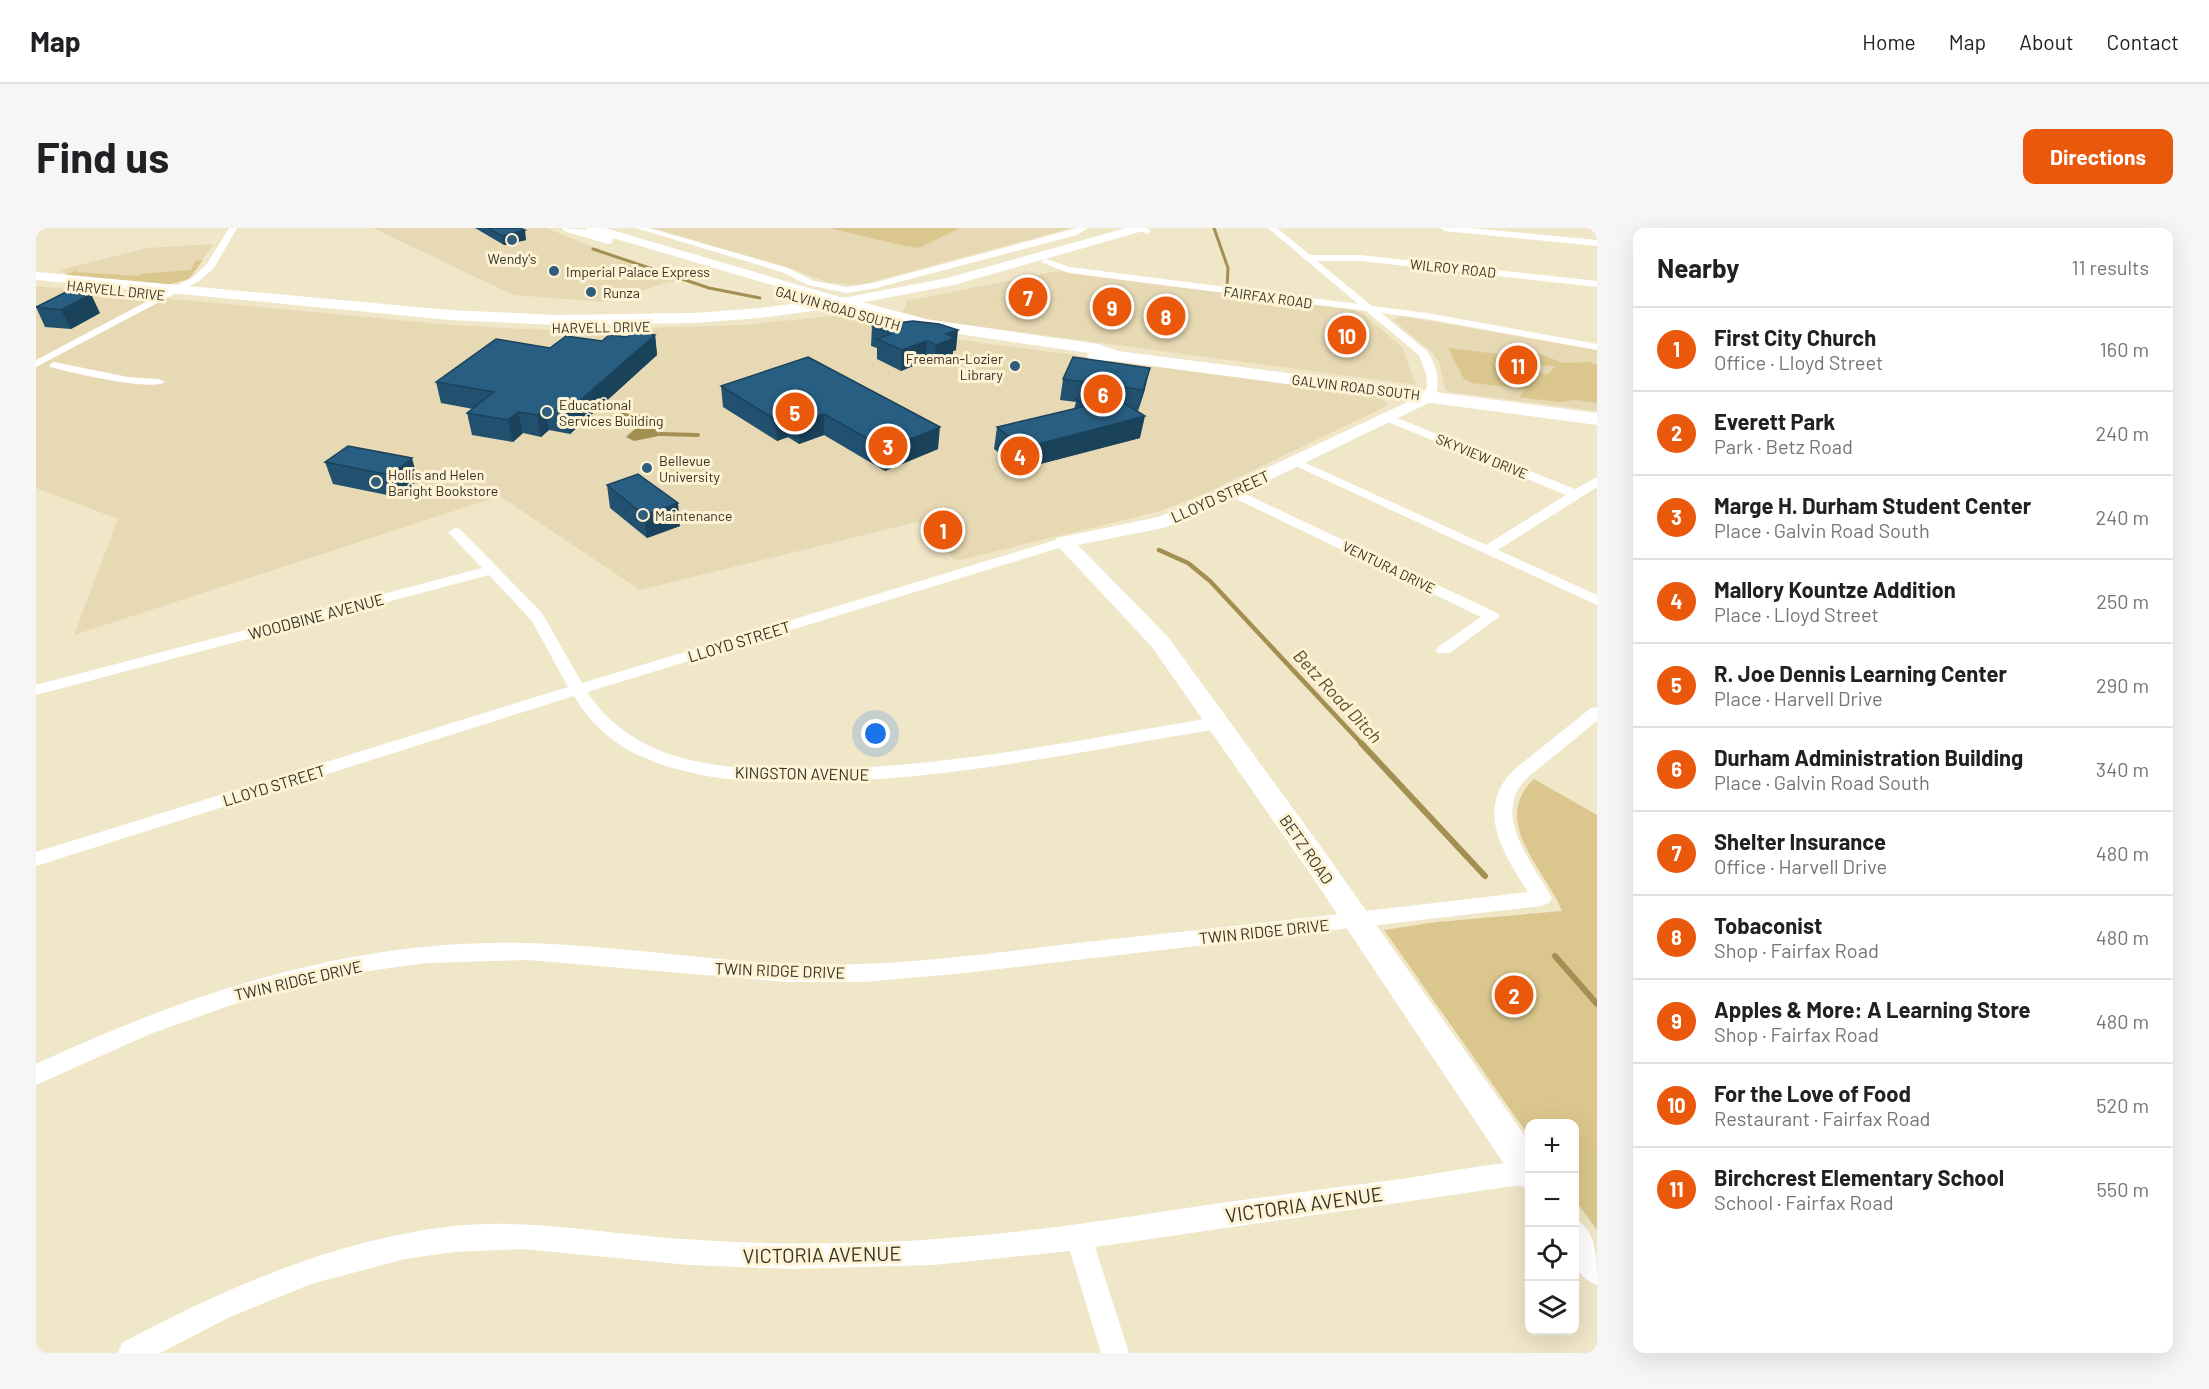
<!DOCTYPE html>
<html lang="en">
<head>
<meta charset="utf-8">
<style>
	:root { --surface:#fff; --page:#f6f6f6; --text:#202124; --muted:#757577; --line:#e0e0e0; --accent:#ea580c }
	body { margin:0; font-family:Barlow,sans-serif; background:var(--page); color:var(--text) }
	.controls { position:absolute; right:18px; bottom:18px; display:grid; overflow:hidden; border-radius:12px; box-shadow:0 6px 24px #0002 }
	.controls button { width:54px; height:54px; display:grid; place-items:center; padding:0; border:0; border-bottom:2px solid var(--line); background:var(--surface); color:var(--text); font:30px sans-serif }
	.you { position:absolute; left:840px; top:506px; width:21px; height:21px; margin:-15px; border:4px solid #fff; border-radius:50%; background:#1a73e8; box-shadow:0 0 0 9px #1a73e833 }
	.badge { display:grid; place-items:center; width:39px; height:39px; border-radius:50%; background:var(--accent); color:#fff; font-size:20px; font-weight:700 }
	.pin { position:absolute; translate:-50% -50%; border:3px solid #fff; box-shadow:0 2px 6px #0006 }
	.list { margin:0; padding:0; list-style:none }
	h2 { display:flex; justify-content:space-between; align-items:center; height:78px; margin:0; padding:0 24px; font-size:26px }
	h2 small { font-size:20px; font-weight:400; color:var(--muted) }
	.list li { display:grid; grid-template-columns:39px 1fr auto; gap:18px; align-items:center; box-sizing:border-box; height:84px; padding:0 24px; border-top:2px solid var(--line) }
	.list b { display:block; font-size:22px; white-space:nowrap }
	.list p { margin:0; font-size:20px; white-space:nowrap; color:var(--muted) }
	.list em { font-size:20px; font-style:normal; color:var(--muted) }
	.icon { flex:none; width:33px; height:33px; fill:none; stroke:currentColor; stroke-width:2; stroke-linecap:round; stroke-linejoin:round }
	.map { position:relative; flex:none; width:1561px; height:1125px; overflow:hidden; border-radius:12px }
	header { display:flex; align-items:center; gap:36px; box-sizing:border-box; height:84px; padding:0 30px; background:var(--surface); border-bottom:2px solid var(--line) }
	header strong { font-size:28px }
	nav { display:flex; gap:33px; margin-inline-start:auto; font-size:21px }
	.intro { display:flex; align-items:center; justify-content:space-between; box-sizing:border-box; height:144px; padding:0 36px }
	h1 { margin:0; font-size:42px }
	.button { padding:15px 27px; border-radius:12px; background:var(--accent); color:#fff; font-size:21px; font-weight:700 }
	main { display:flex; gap:36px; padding:0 36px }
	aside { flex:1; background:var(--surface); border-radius:12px; box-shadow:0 6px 24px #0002 }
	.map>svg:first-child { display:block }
</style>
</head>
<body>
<header>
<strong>Map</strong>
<nav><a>Home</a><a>Map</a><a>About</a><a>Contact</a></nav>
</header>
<div class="intro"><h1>Find us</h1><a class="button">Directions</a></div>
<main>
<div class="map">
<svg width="1561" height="1125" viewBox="0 0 1561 1125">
	<rect width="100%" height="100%" fill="#f0e6c8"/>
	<!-- built -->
	<path fill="#e7d9b4" d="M 337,0 L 510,0 L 640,52 L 569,74 L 477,67 Z
		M 616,0 L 1036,0 L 824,57 L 793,55 L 753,40 Z
		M 178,16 L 155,47 L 104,53 L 35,48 L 23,42 L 111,20 Z
		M 1022,43 L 1317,82 L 1326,85 L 1366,119 L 1380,157 L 895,92 L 867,84 L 871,73 Z
		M 0,58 L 404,96 L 484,101 L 538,102 L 707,97 L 808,87 L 887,107 L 1339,167 L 1353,177 L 1166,267 L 1121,284 L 920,333 L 881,294 L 604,362 L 464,268 L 38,407 L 82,291 L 0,260 Z
		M 1365,88 L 1561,122 L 1561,183 L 1414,164 L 1409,161 L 1403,134 L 1396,124 L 1357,92 Z"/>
	<!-- green -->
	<path fill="#dbc78d" d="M 793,0 L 924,0 L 883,20 L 869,18 Z
		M 167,32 L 153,51 L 131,57 L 27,48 L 43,41 L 39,44 L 102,48 L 105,46 L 155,42 L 159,33 Z
		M 1412,120 L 1462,126 L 1510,147 L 1520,138 L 1501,137 L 1478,128 L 1487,123 L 1496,123 L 1527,135 L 1554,134 L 1561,137 L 1561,175 L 1540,172 L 1523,174 L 1483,169 L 1490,161 L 1436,155 L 1428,151 Z
		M 1498,551 L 1561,587 L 1561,1002 L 1539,972 L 1538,896 L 1494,896 L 1493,908 L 1348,702 L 1401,694 L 1526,683 C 1510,642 1453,594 1498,551 Z"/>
	<!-- water -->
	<path fill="#a48f53" d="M 603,187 L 623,189 L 621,199 L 623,208 L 598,213 L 590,209 L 599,201 L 592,191 Z"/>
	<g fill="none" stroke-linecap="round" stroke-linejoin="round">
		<!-- stream-far3 -->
		<path stroke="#a48f53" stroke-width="3" d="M 1178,0 L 1192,40 L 1191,59
			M 557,21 L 673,60 L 724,70
			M 612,47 L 629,45"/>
		<!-- stream-far2 -->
		<path stroke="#a48f53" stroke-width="4" d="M 571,180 L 595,189
			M 624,206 L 662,207"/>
		<!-- stream-far1 -->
		<path stroke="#a48f53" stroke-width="4.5" d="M 1123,322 L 1152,335 L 1174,353 L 1326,516"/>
		<!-- stream -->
		<path stroke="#a48f53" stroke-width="6" d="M 1325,515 L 1449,648
			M 1519,728 L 1561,776"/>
		<!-- street -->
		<path fill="#fff" fill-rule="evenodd" d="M 193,0 L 201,0 L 178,40 L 163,53 L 0,139 L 0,132 L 157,49 L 171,36 Z
			M 600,0 L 613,0 L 752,40 L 778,53 L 811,59 L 837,55 L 1041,0 L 1052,0 L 1041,7 L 840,60 L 811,65 L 772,57 L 746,44 Z
			M 1099,0 L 1111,0 L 1115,3 L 1111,6 Z
			M 1232,0 L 1241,0 L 1274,27 L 1324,27 L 1561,53 L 1561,59 L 1324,33 L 1281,33 L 1336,78 L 1391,85 L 1561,116 L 1561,122 L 1391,91 L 1345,85 L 1391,123 C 1400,137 1405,152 1399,169 L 1393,172 L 1387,169 L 1391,158 L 1390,146 L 1383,127 L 1330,83 L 1033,45 L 1005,34 L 1010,31 L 1034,39 L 1322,76 Z
			M 1404,0 L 1434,0 L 1561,12 L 1561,18 L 1408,3 Z
			M 18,134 L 92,149 L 123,151 L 129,154 C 116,164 33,144 14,139 L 13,137 Z
			M 1351,186 L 1539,261 L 1561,249 L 1561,259 L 1462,322 L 1561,367 L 1561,377 L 1253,235 L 1255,232 L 1263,232 L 1450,317 L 1530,267 L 1347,192 L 1347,188 Z
			M 1197,260 L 1461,385 L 1464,388 L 1414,425 L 1402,425 L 1400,422 L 1402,419 L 1445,389 L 1192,267 L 1191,264 L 1192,261 Z
			M 419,300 L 424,301 L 506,385 L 546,455 L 1023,311 L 1033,311 L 1035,314 L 1033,317 L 551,464 C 571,494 599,514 633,526 C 680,542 732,542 781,541 C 916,539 1048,511 1181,489 L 1187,491 L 1189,495 L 1187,499 L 1181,501 C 1049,523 916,551 782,554 C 720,555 656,553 600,526 C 573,513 553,493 538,468 L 0,638 L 0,624 L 532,459 L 496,393 L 453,347 L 0,467 L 0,457 L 446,340 L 412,304 Z
			M 1561,479 L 1561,493 L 1492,549 C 1453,586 1497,635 1516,670 L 1513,675 L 1506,678 L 929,745 L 828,754 L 751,754 L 492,732 L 390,735 L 332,743 L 218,769 L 114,806 L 0,857 L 0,836 C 155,764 318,710 491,715 C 603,718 713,741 825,736 C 906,733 987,721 1068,712 C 1209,697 1350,681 1492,664 C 1467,625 1437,579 1480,540 L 1555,480 Z
			M 1494,933 L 1492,956 L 1059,1019 L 1093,1125 L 1065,1125 L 1034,1023 L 897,1037 L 757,1041 L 653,1037 L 487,1021 L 418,1024 L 369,1031 L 275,1056 L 194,1089 L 124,1125 L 82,1125 L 86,1115 C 190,1060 299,1011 418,998 C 495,990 570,1006 648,1011 C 743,1018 841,1017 936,1008 C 1008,1002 1079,991 1151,980 C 1220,970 1289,961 1358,952 C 1401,946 1451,935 1494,933 Z"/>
		<!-- secondary -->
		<path fill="#fff" fill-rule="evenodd" d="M 526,0 L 551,2 L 550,0 L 569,0 L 807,70 L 911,50 L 1090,0 L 1109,0 L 1107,3 L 918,57 L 807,78 L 577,10 L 576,15 L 572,16 L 528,3 Z
			M 1393,164 L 1399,166 L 1401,169 L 1399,172 L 1155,290 L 1127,300 L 1042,317 L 1132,409 L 1293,630 L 1494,915 L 1494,961 L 1482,957 L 1273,644 L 1116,419 L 1018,314 L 1021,310 L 1122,289 L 1141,282 Z
			M 1538,990 C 1561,1003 1561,1029 1561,1057 C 1529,1044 1538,1019 1538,990 Z"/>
		<!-- primary -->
		<path fill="#fff" fill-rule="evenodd" d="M 0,44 L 414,82 L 520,87 L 659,85 L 725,80 L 807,69 L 889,91 L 1062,116 L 1082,123 L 1561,185 L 1561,197 L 1078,133 L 1053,132 L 1051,128 L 1053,125 L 888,101 L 807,79 L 725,90 L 659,95 L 520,97 L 414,92 L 0,52 Z"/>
	</g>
	<!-- wall -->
	<path fill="#225170" d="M 439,0 L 484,0 L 490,12 L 468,17 Z
		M 0,79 L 64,85 L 35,101 L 9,99 Z
		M 836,98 L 920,122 L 917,123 L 917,130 L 898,137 L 889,133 L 865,143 L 841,131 L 841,120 L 835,118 Z
		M 619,107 L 621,127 L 534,206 L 513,202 L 505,209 L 487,205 L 477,214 L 436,207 L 431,185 L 437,181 L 405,175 L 400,154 L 514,120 Z
		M 772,129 L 902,221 L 849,243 L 788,207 L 763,216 L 752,209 L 741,213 L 687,179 L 685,158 Z
		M 1027,151 L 1109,161 L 1102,183 L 1100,183 L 1104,210 L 985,241 L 958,221 L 961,199 L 1038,181 L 1040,174 L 1024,172 Z
		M 289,234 L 382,252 L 361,269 L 297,256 Z
		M 571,257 L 644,298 L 611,310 L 574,280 Z"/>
	<!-- shaded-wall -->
	<path fill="#1b425b" d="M 489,2 L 490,12 L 468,17 L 466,8 Z
		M 55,66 L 64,85 L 35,101 L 25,82 Z
		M 922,102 L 920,122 L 917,123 L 917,130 L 898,137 L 900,117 L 910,106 Z
		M 619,107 L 621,127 L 534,206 L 531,184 Z
		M 891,113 L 889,133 L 865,143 L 866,122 Z
		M 1114,140 L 1109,161 L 1102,183 L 1107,162 Z
		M 509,180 L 513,202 L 505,209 L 501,187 Z
		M 482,184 L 487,205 L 477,214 L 472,192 Z
		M 788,186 L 788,207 L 763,216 L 763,194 Z
		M 752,188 L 752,209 L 741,213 L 740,192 Z
		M 1109,188 L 1104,210 L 985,241 L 988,220 Z
		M 904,199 L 902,221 L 849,243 L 850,221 Z
		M 376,230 L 382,252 L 361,269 L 354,247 Z
		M 642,275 L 644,298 L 611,310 L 608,287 Z"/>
	<!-- building -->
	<path fill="#275e82" stroke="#1b425b" stroke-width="1.5" d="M 452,0 L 484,0 L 489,2 L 466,8 Z
		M 30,64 L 55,66 L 25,82 L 0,79 Z
		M 877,93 L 903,96 L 922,102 L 910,106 L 919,110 L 900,117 L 891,113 L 866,122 L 841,111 L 855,106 L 836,98 Z
		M 598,104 L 619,107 L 531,184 L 509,180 L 501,187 L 482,184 L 472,192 L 431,185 L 458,164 L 400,154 L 460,111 L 514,120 L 530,108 L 566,113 L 573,107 L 591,109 Z
		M 772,129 L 904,199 L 850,221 L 788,186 L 763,194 L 752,188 L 740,192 L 685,158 Z
		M 1037,129 L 1114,140 L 1107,162 L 1027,151 Z
		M 1070,164 L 1109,188 L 988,220 L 961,199 L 1050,178 L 1040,171 Z
		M 312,218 L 376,230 L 354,247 L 289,234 Z
		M 602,246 L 642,275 L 608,287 L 571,257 Z"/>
	<!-- markers -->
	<g fill="#2f5d7c" stroke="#fef3d5" stroke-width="2">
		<circle cx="476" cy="12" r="6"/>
		<circle cx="518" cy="43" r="6"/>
		<circle cx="555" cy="64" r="6"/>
		<circle cx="979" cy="138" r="6"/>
		<circle cx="511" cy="184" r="6"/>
		<circle cx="611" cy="240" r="6"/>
		<circle cx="340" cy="254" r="6"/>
		<circle cx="607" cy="287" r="6"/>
	</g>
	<g text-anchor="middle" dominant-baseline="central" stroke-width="6" stroke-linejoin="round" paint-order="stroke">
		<!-- far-poi labels -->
		<g font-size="14" fill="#363226" stroke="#fef3d5" text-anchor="start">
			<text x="476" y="30" text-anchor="middle">Wendy's</text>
			<text x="530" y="43">Imperial Palace Express</text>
			<text x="567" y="64">Runza</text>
			<text x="967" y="130" text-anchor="end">Freeman-Lozier<tspan x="967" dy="16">Library</tspan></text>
			<text x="523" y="176">Educational<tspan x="523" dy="16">Services Building</tspan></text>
			<text x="623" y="232">Bellevue<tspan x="623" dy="16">University</tspan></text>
			<text x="352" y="246">Hollis and Helen<tspan x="352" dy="16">Baright Bookstore</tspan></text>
			<text x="619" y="287">Maintenance</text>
		</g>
		<!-- far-street labels -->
		<g font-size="14" fill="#363226" stroke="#fef3d5">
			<text transform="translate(1417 40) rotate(6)">WILROY ROAD</text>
			<text transform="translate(80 62) rotate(6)">HARVELL DRIVE</text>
			<text transform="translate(1232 69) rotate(8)">FAIRFAX ROAD</text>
			<text transform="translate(802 80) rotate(16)">GALVIN ROAD SOUTH</text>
			<text transform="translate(565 99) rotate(-1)">HARVELL DRIVE</text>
			<text transform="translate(1320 159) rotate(7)">GALVIN ROAD SOUTH</text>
			<text transform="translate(1446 228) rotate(22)">SKYVIEW DRIVE</text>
			<text transform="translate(1353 339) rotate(26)">VENTURA DRIVE</text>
		</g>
		<!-- street labels -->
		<g font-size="16" fill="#363226" stroke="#fef3d5">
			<text transform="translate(1184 268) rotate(-24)">LLOYD STREET</text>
			<text transform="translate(280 388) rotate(-15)">WOODBINE AVENUE</text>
			<text transform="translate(703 413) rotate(-17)">LLOYD STREET</text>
			<text transform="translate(766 545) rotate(1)">KINGSTON AVENUE</text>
			<text transform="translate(238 557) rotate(-17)">LLOYD STREET</text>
			<text transform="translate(1271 621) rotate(55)">BETZ ROAD</text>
			<text transform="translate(1228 703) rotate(-6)">TWIN RIDGE DRIVE</text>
			<text transform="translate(744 742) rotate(2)">TWIN RIDGE DRIVE</text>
			<text transform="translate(262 752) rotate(-13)">TWIN RIDGE DRIVE</text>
		</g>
		<!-- water labels -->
		<g font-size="18" font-style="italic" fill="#5d4d1e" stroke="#fef3d5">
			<text transform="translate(1302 468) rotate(47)">Betz Road Ditch</text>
		</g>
		<!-- near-street labels -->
		<g font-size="20" fill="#363226" stroke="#fef3d5">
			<text transform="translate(1268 976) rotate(-8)">VICTORIA AVENUE</text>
			<text transform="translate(786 1026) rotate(-1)">VICTORIA AVENUE</text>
		</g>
	</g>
</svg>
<div class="controls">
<button>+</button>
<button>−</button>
<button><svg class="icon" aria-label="locate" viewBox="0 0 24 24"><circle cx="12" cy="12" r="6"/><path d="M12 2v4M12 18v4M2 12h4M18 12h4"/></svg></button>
<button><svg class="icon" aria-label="layers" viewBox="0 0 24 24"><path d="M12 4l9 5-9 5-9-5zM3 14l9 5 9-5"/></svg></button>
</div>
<div class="you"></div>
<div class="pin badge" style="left:907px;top:302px">1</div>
<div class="pin badge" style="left:1478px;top:767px">2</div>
<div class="pin badge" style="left:852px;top:218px">3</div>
<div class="pin badge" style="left:984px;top:228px">4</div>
<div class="pin badge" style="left:759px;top:184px">5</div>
<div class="pin badge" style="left:1067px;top:166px">6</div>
<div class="pin badge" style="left:992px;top:69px">7</div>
<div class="pin badge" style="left:1130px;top:88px">8</div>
<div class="pin badge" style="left:1076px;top:79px">9</div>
<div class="pin badge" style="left:1311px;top:107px">10</div>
<div class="pin badge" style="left:1482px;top:137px">11</div>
</div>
<aside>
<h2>Nearby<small>11 results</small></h2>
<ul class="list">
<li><span class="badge">1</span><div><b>First City Church</b><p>Office · Lloyd Street</p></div><em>160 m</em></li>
<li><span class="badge">2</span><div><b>Everett Park</b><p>Park · Betz Road</p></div><em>240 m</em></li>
<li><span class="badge">3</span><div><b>Marge H. Durham Student Center</b><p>Place · Galvin Road South</p></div><em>240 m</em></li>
<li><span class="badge">4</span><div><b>Mallory Kountze Addition</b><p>Place · Lloyd Street</p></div><em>250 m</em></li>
<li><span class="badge">5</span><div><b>R. Joe Dennis Learning Center</b><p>Place · Harvell Drive</p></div><em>290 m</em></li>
<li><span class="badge">6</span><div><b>Durham Administration Building</b><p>Place · Galvin Road South</p></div><em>340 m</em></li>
<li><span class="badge">7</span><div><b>Shelter Insurance</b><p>Office · Harvell Drive</p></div><em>480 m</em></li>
<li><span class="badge">8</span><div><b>Tobaconist</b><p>Shop · Fairfax Road</p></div><em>480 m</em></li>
<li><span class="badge">9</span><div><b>Apples &amp; More: A Learning Store</b><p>Shop · Fairfax Road</p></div><em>480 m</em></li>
<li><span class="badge">10</span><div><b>For the Love of Food</b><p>Restaurant · Fairfax Road</p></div><em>520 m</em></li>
<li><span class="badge">11</span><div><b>Birchcrest Elementary School</b><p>School · Fairfax Road</p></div><em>550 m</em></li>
</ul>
</aside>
</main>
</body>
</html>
